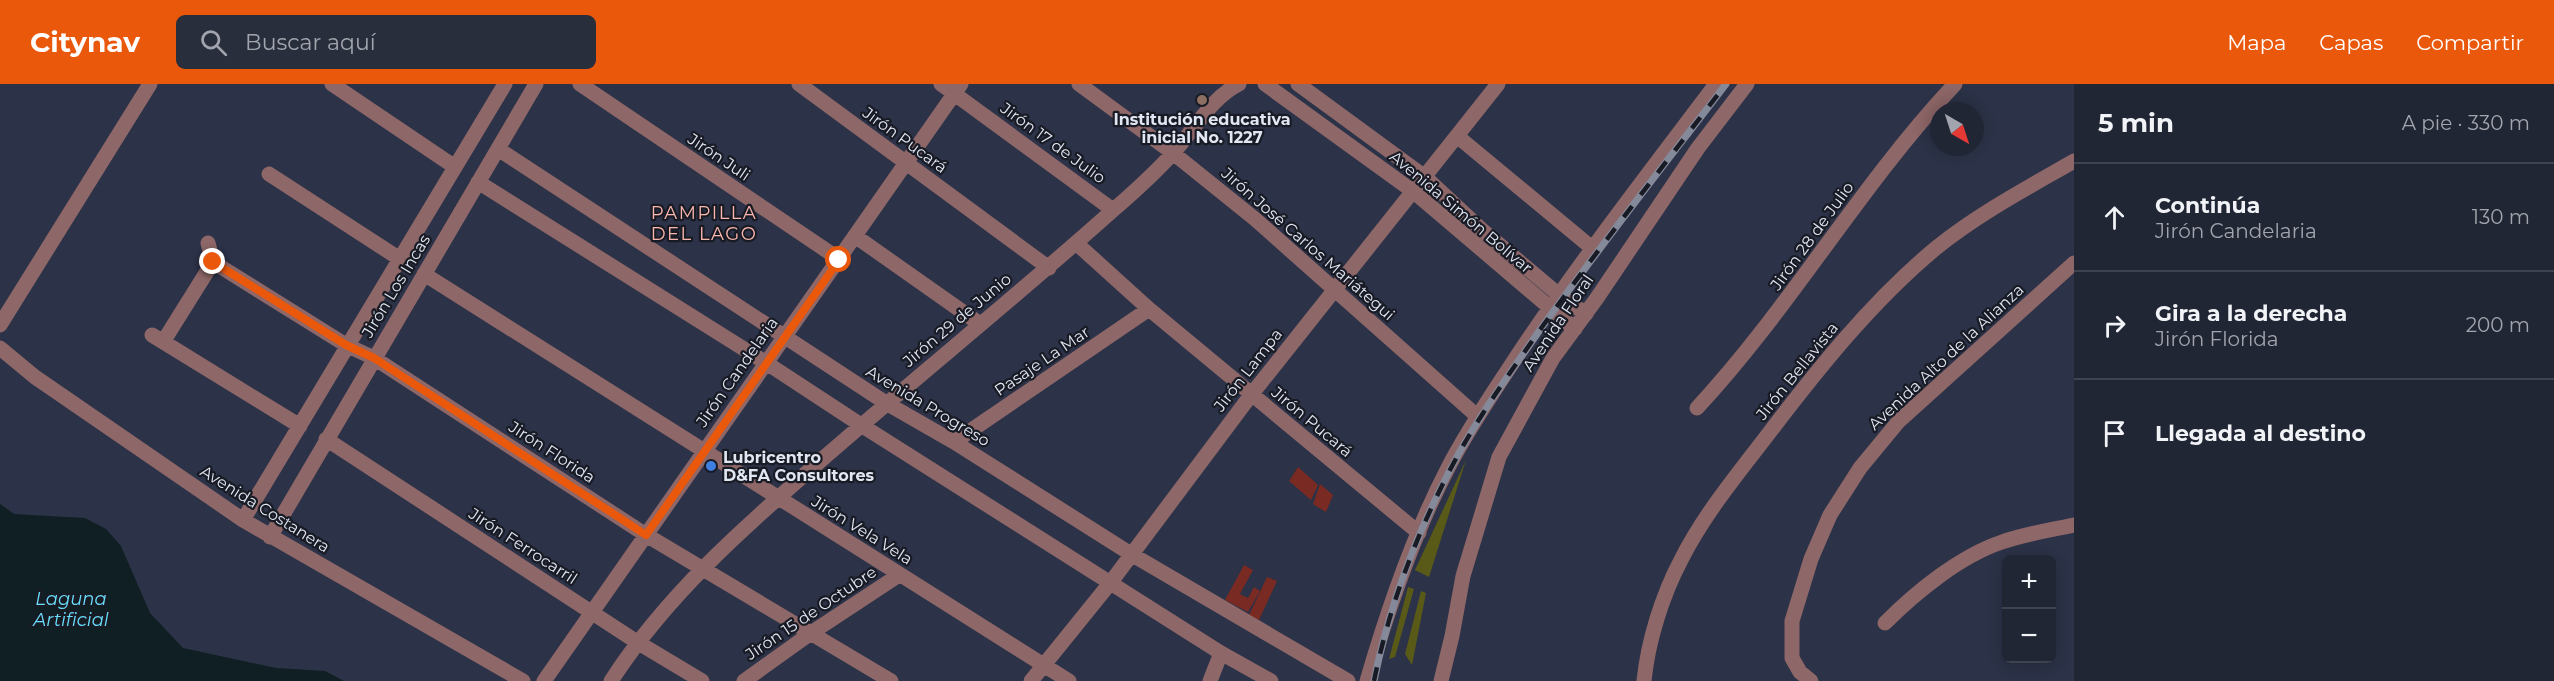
<!DOCTYPE html>
<html lang="es">
<head>
<meta charset="utf-8">
<style>
	:root { --surface:#212635; --page:#292e3d; --text:#f1f3f6; --muted:#a2a5ad; --line:#3e4350; --accent:#ea580c }
	body { margin:0; font-family:Montserrat,sans-serif; background:var(--page); color:var(--text) }
	.controls { position:absolute; right:18px; bottom:18px; display:grid; overflow:hidden; border-radius:9px; box-shadow:0 3px 15px #0003 }
	.controls button { width:54px; height:54px; display:grid; place-items:center; padding:0; border:0; border-bottom:2px solid var(--line); background:var(--surface); color:var(--text); font:30px sans-serif }
	.compass { position:absolute; left:1930px; top:18px; width:54px; height:54px; border-radius:50%; background:var(--surface); box-shadow:0 3px 15px #0003; rotate:141deg }
	.stop { position:absolute; width:18px; height:18px; margin:-14px; border:4px solid #ea580c; border-radius:50%; background:#fff }
	.stop.end { background:#ea580c; border-color:#fff; box-shadow:0 2px 6px #0008 }
	.list { margin:0; padding:0; list-style:none }
	h2 { display:flex; justify-content:space-between; align-items:center; height:78px; margin:0; padding:0 24px; font-size:26px }
	h2 small { font-size:20px; font-weight:400; color:var(--muted) }
	.list li { display:grid; grid-template-columns:39px 1fr auto; gap:18px; align-items:center; box-sizing:border-box; height:108px; padding:0 24px; border-top:2px solid var(--line) }
	.list b { display:block; font-size:22px; white-space:nowrap }
	.list p { margin:0; font-size:20px; white-space:nowrap; color:var(--muted) }
	.list em { font-size:20px; font-style:normal; color:var(--muted) }
	.icon { flex:none; width:33px; height:33px; fill:none; stroke:currentColor; stroke-width:2; stroke-linecap:round; stroke-linejoin:round }
	.map { position:relative; flex:none; width:2074px; height:597px; overflow:hidden }
	header { display:flex; align-items:center; gap:36px; box-sizing:border-box; height:84px; padding:0 30px; background:var(--accent); color:#fff }
	header strong { font-size:28px }
	nav { display:flex; gap:33px; margin-inline-start:auto; font-size:21px }
	.search { width:420px; height:54px; background:var(--page); display:flex; align-items:center; gap:15px; box-sizing:border-box; padding:0 21px; border-radius:9px; color:var(--muted); font-size:22px }
	main { display:flex }
	aside { flex:1; background:var(--surface) }
	.map>svg:first-child { display:block }
</style>
</head>
<body>
<header>
<strong>Citynav</strong>
<div class="search"><svg class="icon" aria-label="search" viewBox="0 0 24 24"><circle cx="10" cy="10" r="6"/><path d="M15 15l6 6"/></svg>Buscar aquí</div>
<nav><a>Mapa</a><a>Capas</a><a>Compartir</a></nav>
</header>
<main>
<div class="map">
<svg width="2074" height="597" viewBox="0 0 2074 597">
	<rect width="100%" height="100%" fill="#2c3247"/>
	<!-- green -->
	<path fill="#595a17" d="M 1466,376 L 1429,493 L 1415,486 Z
		M 1408,503 L 1414,505 L 1395,573 L 1389,575 Z
		M 1421,507 L 1426,509 L 1412,581 L 1405,570 Z"/>
	<!-- water -->
	<path fill="#101f23" d="M 0,420 L 14,430 L 85,434 L 106,445 L 121,462 L 150,529 L 183,564 L 276,584 L 325,587 L 344,597 L 0,597 Z"/>
	<!-- building -->
	<path fill="#792a22" d="M 1298,383 L 1318,401 L 1311,416 L 1289,397 Z
		M 1320,400 L 1333,411 L 1326,428 L 1313,420 Z
		M 1244,481 L 1253,486 L 1240,510 L 1248,514 L 1254,503 L 1260,507 L 1248,528 L 1225,516 Z
		M 1267,493 L 1277,497 L 1259,536 L 1249,531 Z"/>
	<g fill="none" stroke-linecap="round" stroke-linejoin="round">
		<!-- minor -->
		<path stroke="#8e6768" stroke-width="15" d="M 332,0 L 455,83
			M 580,0 L 839,175
			M 799,0 L 1049,184
			M 941,0 L 1113,126
			M 1079,0 L 1173,69 L 1255,135 L 1477,332
			M 1265,0 L 1414,108 L 1575,245
			M 1298,0 L 1425,93 L 1482,146 L 1559,211 L 1586,230
			M 1457,52 L 1592,164
			M 498,65 L 886,319 L 954,358 L 1131,470 L 1348,597
			M 269,90 L 400,175
			M 478,98 L 768,280 L 861,341 L 1221,569 L 1271,597
			M 855,152 L 980,240
			M 208,159 L 213,178 L 346,261 L 374,274 L 646,451 L 891,597
			M 1076,159 L 1149,225 L 1419,449
			M 424,190 L 1069,597
			M 0,241 L 150,0
			M 152,251 L 300,342
			M 163,258 L 213,178
			M 0,264 L 35,293 L 243,436 L 523,597
			M 1697,324 C 1791,223 1860,101 1955,0
			M 326,355 L 637,558 L 702,597
			M 954,358 L 1149,225
			M 243,436 L 505,0
			M 270,453 L 536,0
			M 1885,539 C 1916,508 1960,472 2002,458 C 2025,450 2050,446 2074,441
			M 544,597 L 961,0
			M 611,597 C 666,512 743,444 819,378 C 916,293 1016,213 1112,127 C 1133,109 1155,89 1174,68 C 1194,46 1212,13 1239,0
			M 744,597 L 811,549 L 899,491
			M 1031,597 L 1111,498 L 1251,311 L 1498,0
			M 1210,597 L 1221,569
			M 1367,597 C 1388,525 1413,451 1448,384 C 1468,345 1493,309 1517,272 C 1579,179 1648,90 1716,0
			M 1441,597 L 1452,552 L 1463,492 L 1499,373 L 1553,274 L 1597,214 L 1698,64 L 1747,0
			M 1644,597 C 1648,557 1662,512 1681,476 C 1703,432 1736,392 1766,353 C 1817,286 1871,218 1936,164 C 1978,130 2027,104 2074,77
			M 1811,597 L 1800,588 L 1792,574 L 1792,537 L 1811,475 L 1830,431 L 1860,384 L 1898,338 L 2074,179"/>
		<!-- rail casing -->
		<g stroke="#858a9b" stroke-width="7">
			<path id="rail" d="M 1374,597 C 1389,523 1416,451 1451,384 C 1477,334 1510,289 1542,243 C 1601,161 1664,81 1726,0"/>
		</g>
		<!-- rail -->
		<use href="#rail" stroke="#181b24" stroke-width="4.5" stroke-dasharray="14" stroke-linecap="butt"/>
	</g>
	<g fill="none" stroke-linecap="round" stroke-linejoin="round">
		<!-- route -->
		<path stroke="#ea580c" stroke-width="8" d="M 213,178 L 346,261 L 374,274 L 646,451 L 839,176"/>
	</g>
	<!-- markers -->
	<circle fill="#8d6e63" stroke="#181b24" stroke-width="2" cx="1202" cy="16" r="6"/>
	<circle fill="#3f7fe0" stroke="#181b24" stroke-width="2" cx="711" cy="382" r="6"/>
	<g text-anchor="middle" dominant-baseline="central" stroke-width="4.5" stroke-linejoin="round" paint-order="stroke">
		<!-- poi labels -->
		<g font-size="16" font-weight="bold" fill="#e1e6f3" stroke="#181b24">
			<text x="1202" y="35">Institución educativa<tspan x="1202" dy="18">inicial No. 1227</tspan></text>
			<text x="723" y="373" text-anchor="start">Lubricentro<tspan x="723" dy="18">D&amp;FA Consultores</tspan></text>
		</g>
		<!-- street labels -->
		<g font-size="16" fill="#e1e6f3" stroke="#181b24">
			<text transform="translate(905 56) rotate(36)">Jirón Pucará</text>
			<text transform="translate(1053 59) rotate(36)">Jirón 17 de Julio</text>
			<text transform="translate(719 73) rotate(34)">Jirón Juli</text>
			<text transform="translate(1461 128) rotate(40)">Avenida Simón Bolívar</text>
			<text transform="translate(1812 152) rotate(-54)">Jirón 28 de Julio</text>
			<text transform="translate(1308 160) rotate(41)">Jirón José Carlos Mariátegui</text>
			<text transform="translate(396 202) rotate(-59)">Jirón Los Incas</text>
			<text transform="translate(957 236) rotate(-40)">Jirón 29 de Junio</text>
			<text transform="translate(1558 239) rotate(-56)">Avenida Floral</text>
			<text transform="translate(1946 273) rotate(-43)">Avenida Alto de la Alianza</text>
			<text transform="translate(1042 277) rotate(-34)">Pasaje La Mar</text>
			<text transform="translate(1248 286) rotate(-52)">Jirón Lampa</text>
			<text transform="translate(1797 287) rotate(-51)">Jirón Bellavista</text>
			<text transform="translate(737 288) rotate(-55)">Jirón Candelaria</text>
			<text transform="translate(928 322) rotate(31)">Avenida Progreso</text>
			<text transform="translate(1312 338) rotate(40)">Jirón Pucará</text>
			<text transform="translate(552 368) rotate(33)">Jirón Florida</text>
			<text transform="translate(265 425) rotate(32)">Avenida Costanera</text>
			<text transform="translate(862 446) rotate(32)">Jirón Vela Vela</text>
			<text transform="translate(523 462) rotate(33)">Jirón Ferrocarril</text>
			<text transform="translate(811 529) rotate(-34)">Jirón 15 de Octubre</text>
		</g>
		<!-- neighbourhood labels -->
		<g font-size="18" letter-spacing="1.5" fill="#fbb7ae" stroke="#181b24">
			<text x="704" y="129">PAMPILLA<tspan x="704" dy="21">DEL LAGO</tspan></text>
		</g>
		<!-- water labels -->
		<g font-size="18" font-style="italic" fill="#69dffd" stroke="#181b24">
			<text x="71" y="515">Laguna<tspan x="71" dy="21">Artificial</tspan></text>
		</g>
	</g>
</svg>
<div class="controls">
<button>+</button>
<button>−</button>
</div>
<svg class="compass" viewBox="-18 -18 36 36"><path d="M0-13l5 13h-10z" fill="#e53935"/><path d="M0 13l5-13h-10z" fill="#a2a5ad"/></svg>
<div class="stop" style="left:839px;top:176px"></div>
<div class="stop end" style="left:213px;top:178px"></div>
</div>
<aside>
<h2>5 min<small>A pie · 330 m</small></h2>
<ul class="list">
<li><svg class="icon" aria-label="ahead" viewBox="0 0 24 24"><path d="M12 20V5M6 11l6-6 6 6"/></svg><div><b>Continúa</b><p>Jirón Candelaria</p></div><em>130 m</em></li>
<li><svg class="icon" aria-label="right" viewBox="0 0 24 24"><path d="M7 20v-9h11M14 6l5 5-5 5"/></svg><div><b>Gira a la derecha</b><p>Jirón Florida</p></div><em>200 m</em></li>
<li><svg class="icon" aria-label="arrive" viewBox="0 0 24 24"><path d="M6 21V4h12l-3 4 3 4H6"/></svg><div><b>Llegada al destino</b></div></li>
</ul>
</aside>
</main>
</body>
</html>
